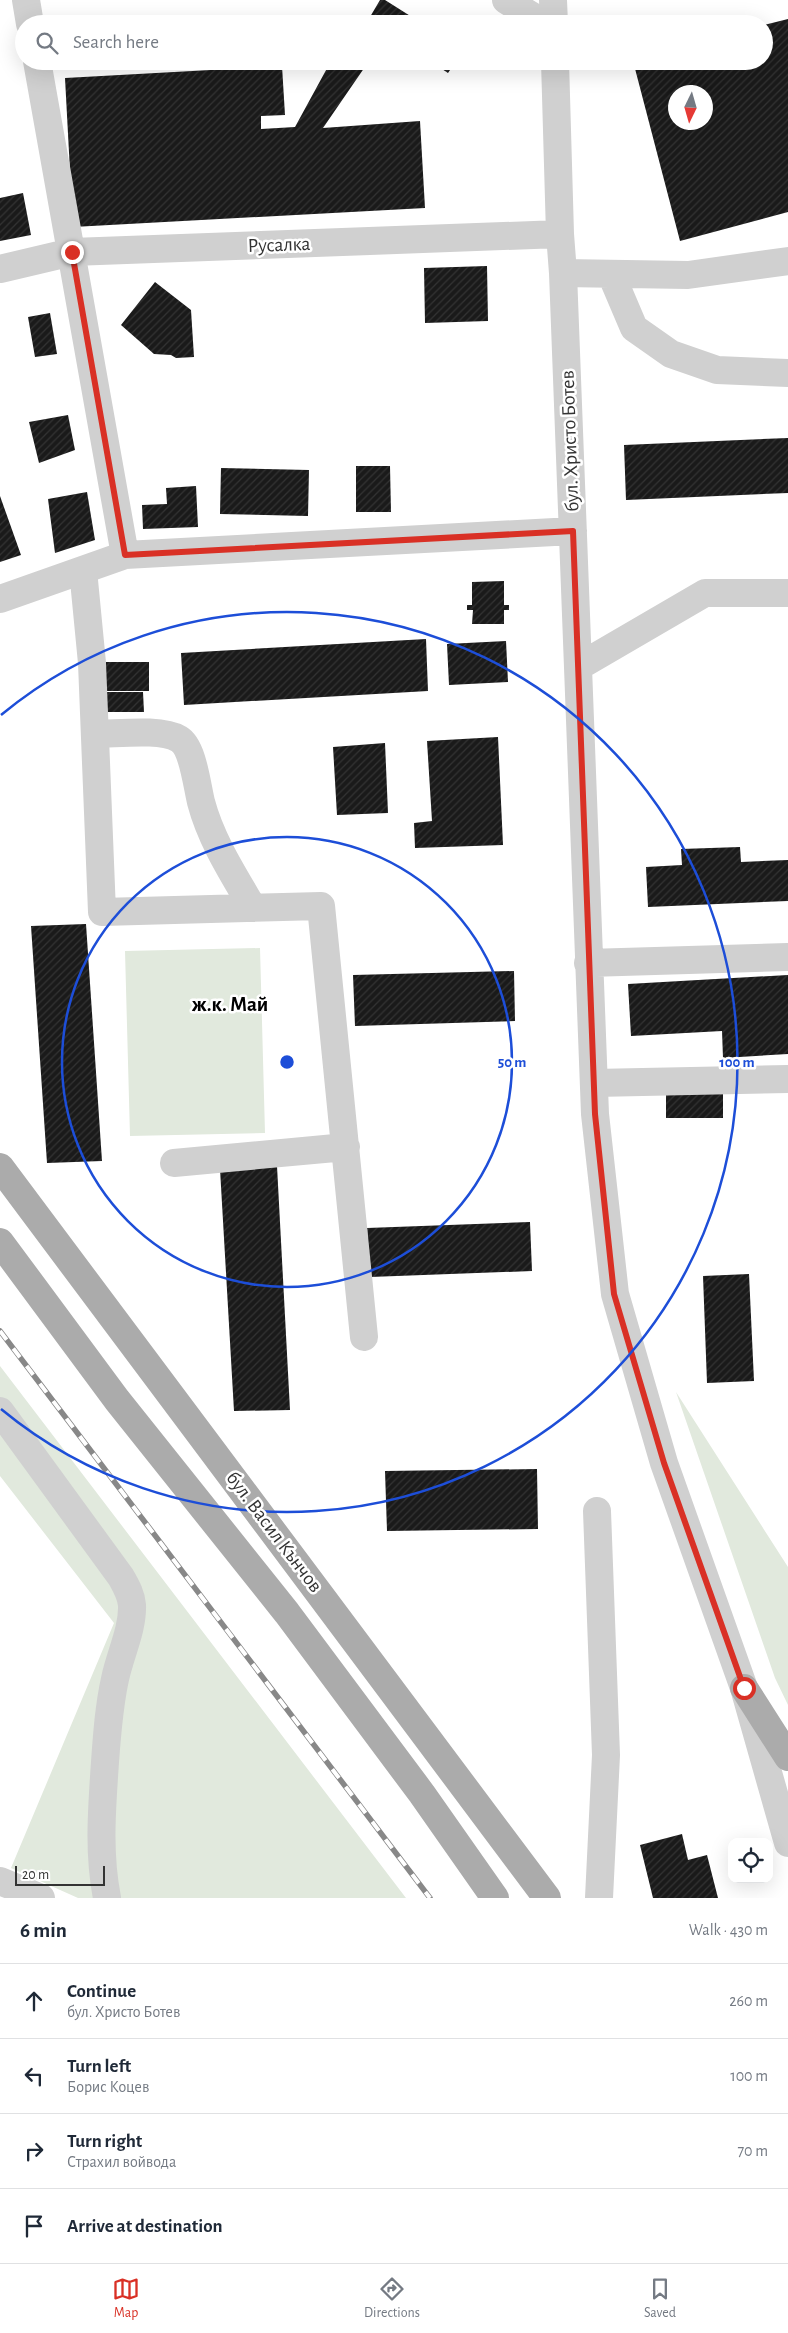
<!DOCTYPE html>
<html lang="en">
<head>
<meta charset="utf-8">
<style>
	:root { --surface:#fff; --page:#f6f6f7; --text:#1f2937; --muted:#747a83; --line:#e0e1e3; --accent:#d93025 }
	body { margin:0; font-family:"Alegreya Sans",sans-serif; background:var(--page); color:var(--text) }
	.controls { position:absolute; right:15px; bottom:15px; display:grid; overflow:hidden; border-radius:10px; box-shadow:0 5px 20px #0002 }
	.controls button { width:45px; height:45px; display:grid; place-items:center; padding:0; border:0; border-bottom:1px solid var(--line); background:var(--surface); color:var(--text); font:25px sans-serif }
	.compass { position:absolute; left:668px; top:85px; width:45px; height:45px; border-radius:50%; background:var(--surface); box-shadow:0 5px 20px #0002; rotate:185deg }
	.scale { position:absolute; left:15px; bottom:12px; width:90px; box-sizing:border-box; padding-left:5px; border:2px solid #333; border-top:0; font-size:14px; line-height:18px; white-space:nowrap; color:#333; -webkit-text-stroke:4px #fff; paint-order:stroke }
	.stop { position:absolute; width:15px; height:15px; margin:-11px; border:4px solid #d93025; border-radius:50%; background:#fff }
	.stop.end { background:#d93025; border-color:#fff; box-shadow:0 1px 5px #0008 }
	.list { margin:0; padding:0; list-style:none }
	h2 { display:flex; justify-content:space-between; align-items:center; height:65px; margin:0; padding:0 20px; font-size:21px }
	h2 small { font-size:16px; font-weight:400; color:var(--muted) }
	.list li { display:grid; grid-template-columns:32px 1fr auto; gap:15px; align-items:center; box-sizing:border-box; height:75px; padding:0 20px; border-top:1px solid var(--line) }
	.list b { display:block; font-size:19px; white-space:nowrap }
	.list p { margin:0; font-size:16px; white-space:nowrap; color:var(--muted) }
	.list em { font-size:16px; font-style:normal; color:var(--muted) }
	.icon { flex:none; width:28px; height:28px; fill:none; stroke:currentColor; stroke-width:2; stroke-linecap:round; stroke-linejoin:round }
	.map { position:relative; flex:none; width:788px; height:1898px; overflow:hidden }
	.search { position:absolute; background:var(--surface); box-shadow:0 5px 20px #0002; left:15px; right:15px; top:15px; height:55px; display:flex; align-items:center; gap:12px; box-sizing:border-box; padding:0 18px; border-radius:28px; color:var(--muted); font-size:19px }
	.sheet { height:365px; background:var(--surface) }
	nav { display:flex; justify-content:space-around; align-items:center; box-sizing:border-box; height:70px; border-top:1px solid var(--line); background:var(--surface); font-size:14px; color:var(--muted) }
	nav a { display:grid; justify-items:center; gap:2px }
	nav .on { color:var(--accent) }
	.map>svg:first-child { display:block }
</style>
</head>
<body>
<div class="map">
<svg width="788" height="1898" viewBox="0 0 788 1898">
	<defs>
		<pattern id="building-hatch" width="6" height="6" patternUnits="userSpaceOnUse" patternTransform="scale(1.25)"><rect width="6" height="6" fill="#1a1a1a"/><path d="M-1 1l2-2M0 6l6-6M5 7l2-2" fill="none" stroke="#333"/></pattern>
	</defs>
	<rect width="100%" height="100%" fill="#fff"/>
	<!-- grass -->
	<path fill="#e1e9dd" d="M 260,948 L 265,1133 L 130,1136 L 125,951 Z
		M 0,1366 L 406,1898 L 78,1898 L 11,1868 L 114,1623 L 0,1476 Z
		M 676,1392 L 788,1567 L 788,1705 L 775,1678 Z"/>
	<!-- building -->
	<path fill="url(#building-hatch)" fill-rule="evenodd" d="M 380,0 L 385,0 L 423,24 L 370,24 L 367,22 Z
		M 788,19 L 788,212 L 680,241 L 633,61 L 764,61 L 764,25 ZM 676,92 L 706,92 L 706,122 L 676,122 Z
		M 331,61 L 369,61 L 323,128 L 420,121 L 425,208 L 73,227 L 65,78 L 282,66 L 285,115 L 261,116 L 261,129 L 295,127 Z
		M 430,61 L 456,61 L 448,73 Z
		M 23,193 L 31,235 L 0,241 L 0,198 Z
		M 487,266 L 488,321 L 425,323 L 424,268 Z
		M 155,282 L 191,310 L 194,357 L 176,358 L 171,355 L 154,354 L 121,325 Z
		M 50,313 L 57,354 L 35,357 L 28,317 Z
		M 68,415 L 75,450 L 39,463 L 29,422 Z
		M 788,438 L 788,493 L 626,500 L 624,445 Z
		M 356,466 L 390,466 L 391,512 L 356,512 Z
		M 221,468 L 309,470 L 308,516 L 220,514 Z
		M 196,486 L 198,527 L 143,529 L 142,505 L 167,504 L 166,488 Z
		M 87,492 L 95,540 L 55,553 L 48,499 Z
		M 0,496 L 21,555 L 0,562 Z
		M 504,581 L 504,605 L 509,605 L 509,610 L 504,610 L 504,624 L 472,624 L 473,610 L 467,610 L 467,605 L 472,605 L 472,582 Z
		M 426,639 L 428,691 L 184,705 L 181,653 Z
		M 506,641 L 508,682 L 449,685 L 447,644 Z
		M 97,662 L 149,662 L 149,691 L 97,691 Z
		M 102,692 L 143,692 L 144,712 L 102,712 Z
		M 498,737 L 503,845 L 415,848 L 414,823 L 432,821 L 427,741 Z
		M 385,743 L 388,813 L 337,815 L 333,747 Z
		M 740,847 L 741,862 L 788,860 L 788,901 L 648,907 L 646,867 L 682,865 L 681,849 Z
		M 86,924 L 102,1161 L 47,1163 L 31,926 Z
		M 514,971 L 515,1021 L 355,1026 L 353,975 Z
		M 788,975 L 788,1054 L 723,1058 L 722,1031 L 631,1036 L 628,984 Z
		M 723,1082 L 723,1118 L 666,1118 L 666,1083 Z
		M 277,1166 L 290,1410 L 234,1411 L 220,1169 Z
		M 530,1222 L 532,1271 L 370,1277 L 367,1228 Z
		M 749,1274 L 754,1381 L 707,1383 L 703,1276 Z
		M 537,1469 L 538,1529 L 387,1531 L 385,1471 Z
		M 682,1834 L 688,1860 L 707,1855 L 718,1898 L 653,1898 L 640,1845 Z"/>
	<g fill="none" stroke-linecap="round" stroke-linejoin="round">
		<!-- minor -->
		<path stroke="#d0d0d0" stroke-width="28" d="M 26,0 L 30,24
			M 506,0 L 545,24
			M 553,0 L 554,24
			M 37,61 L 125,555
			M 555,61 L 560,234 L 563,273 L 595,1114 L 615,1294 L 664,1463 L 744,1688 L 788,1843
			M 0,269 L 72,252 L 560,234
			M 563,273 L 688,275 L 788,261
			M 611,274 L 634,328 L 671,354 L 717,370 L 788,373
			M 83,570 L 92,663 L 102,912 L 321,906 L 364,1337
			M 0,599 L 125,555 L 573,531
			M 578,667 L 705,593 L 788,593
			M 96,734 C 117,734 161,728 179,739 C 193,747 197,786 201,802 C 211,840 233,874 253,908
			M 588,963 L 788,957
			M 594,1083 L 788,1079
			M 174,1163 L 346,1147
			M 0,1411 L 121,1577 C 126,1586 131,1594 132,1605 C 133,1629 120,1655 115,1679 C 109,1706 107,1734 105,1762 C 102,1808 98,1852 107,1898
			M 597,1511 L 606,1755 L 599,1898
			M 0,1881 L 41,1898"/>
		<!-- major -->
		<path stroke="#ababab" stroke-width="28" d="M 0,1167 L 547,1898
			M 0,1242 L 117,1400 L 287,1613 L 422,1794 L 495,1898
			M 744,1688 L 788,1757"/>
		<!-- rail casing -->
		<g stroke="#888" stroke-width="5.5">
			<path id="rail" d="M 0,1331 L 430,1898"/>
		</g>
		<!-- rail -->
		<use href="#rail" stroke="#fff" stroke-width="4" stroke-dasharray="11" stroke-linecap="butt"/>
	</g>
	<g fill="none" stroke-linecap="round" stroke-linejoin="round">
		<!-- route -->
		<path stroke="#d93025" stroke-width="6" d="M 72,252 L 125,555 L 573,531 L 595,1114 L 614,1294 L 664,1463 L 744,1688"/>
	</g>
	<!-- distance rings -->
	<g fill="none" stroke="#1d4ed8" stroke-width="2.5">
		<circle cx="287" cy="1062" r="225"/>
		<path d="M1 715A450 450 0 1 1 1 1409"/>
	</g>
	<g text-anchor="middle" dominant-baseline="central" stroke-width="5" stroke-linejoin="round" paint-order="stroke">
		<!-- street labels -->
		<g font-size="20" fill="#333" stroke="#fff">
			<text transform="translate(279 245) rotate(-2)">Русалка</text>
			<text transform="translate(570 441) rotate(-92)">бул. Христо Ботев</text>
			<text transform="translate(274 1532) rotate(53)">бул. Васил Кънчов</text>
		</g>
		<!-- neighbourhood labels -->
		<g font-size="21" font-weight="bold" fill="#000" stroke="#fff">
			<text x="230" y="1004">ж.к. Май</text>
		</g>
	</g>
	<circle cx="287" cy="1062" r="8" fill="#1d4ed8" stroke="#fff" stroke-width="2.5"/>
	<g font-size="15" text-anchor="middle" font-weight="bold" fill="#1d4ed8" stroke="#fff" stroke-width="5" stroke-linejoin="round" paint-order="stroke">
		<text x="512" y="1067">50 m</text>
		<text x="737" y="1067">100 m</text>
	</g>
</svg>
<div class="controls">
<button><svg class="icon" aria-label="locate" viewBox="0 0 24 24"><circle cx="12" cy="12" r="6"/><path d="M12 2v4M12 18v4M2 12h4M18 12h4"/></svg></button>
</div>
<svg class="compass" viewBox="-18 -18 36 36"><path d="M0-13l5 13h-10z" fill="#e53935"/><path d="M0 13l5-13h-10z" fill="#747a83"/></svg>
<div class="scale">20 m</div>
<div class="stop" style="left:744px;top:1688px"></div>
<div class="stop end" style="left:72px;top:252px"></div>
<div class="search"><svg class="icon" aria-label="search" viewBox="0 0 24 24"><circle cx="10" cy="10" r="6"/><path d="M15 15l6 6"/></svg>Search here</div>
</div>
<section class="sheet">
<h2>6 min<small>Walk · 430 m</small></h2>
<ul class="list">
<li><svg class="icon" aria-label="ahead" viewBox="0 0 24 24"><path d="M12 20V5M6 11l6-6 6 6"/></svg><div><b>Continue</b><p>бул. Христо Ботев</p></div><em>260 m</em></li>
<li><svg class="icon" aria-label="left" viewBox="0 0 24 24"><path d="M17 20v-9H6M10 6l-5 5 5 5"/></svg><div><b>Turn left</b><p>Борис Коцев</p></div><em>100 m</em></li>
<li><svg class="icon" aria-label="right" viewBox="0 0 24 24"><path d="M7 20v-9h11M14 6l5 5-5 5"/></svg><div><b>Turn right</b><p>Страхил войвода</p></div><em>70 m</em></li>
<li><svg class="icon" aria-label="arrive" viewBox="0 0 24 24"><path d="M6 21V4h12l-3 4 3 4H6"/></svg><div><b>Arrive at destination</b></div></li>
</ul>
</section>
<nav>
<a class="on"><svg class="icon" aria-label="map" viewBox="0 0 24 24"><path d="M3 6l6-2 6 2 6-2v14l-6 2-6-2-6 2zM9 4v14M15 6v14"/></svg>Map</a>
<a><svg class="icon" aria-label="directions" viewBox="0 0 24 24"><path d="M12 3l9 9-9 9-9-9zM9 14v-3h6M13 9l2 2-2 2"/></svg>Directions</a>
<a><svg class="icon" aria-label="saved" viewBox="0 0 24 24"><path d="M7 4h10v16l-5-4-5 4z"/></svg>Saved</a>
</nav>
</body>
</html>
